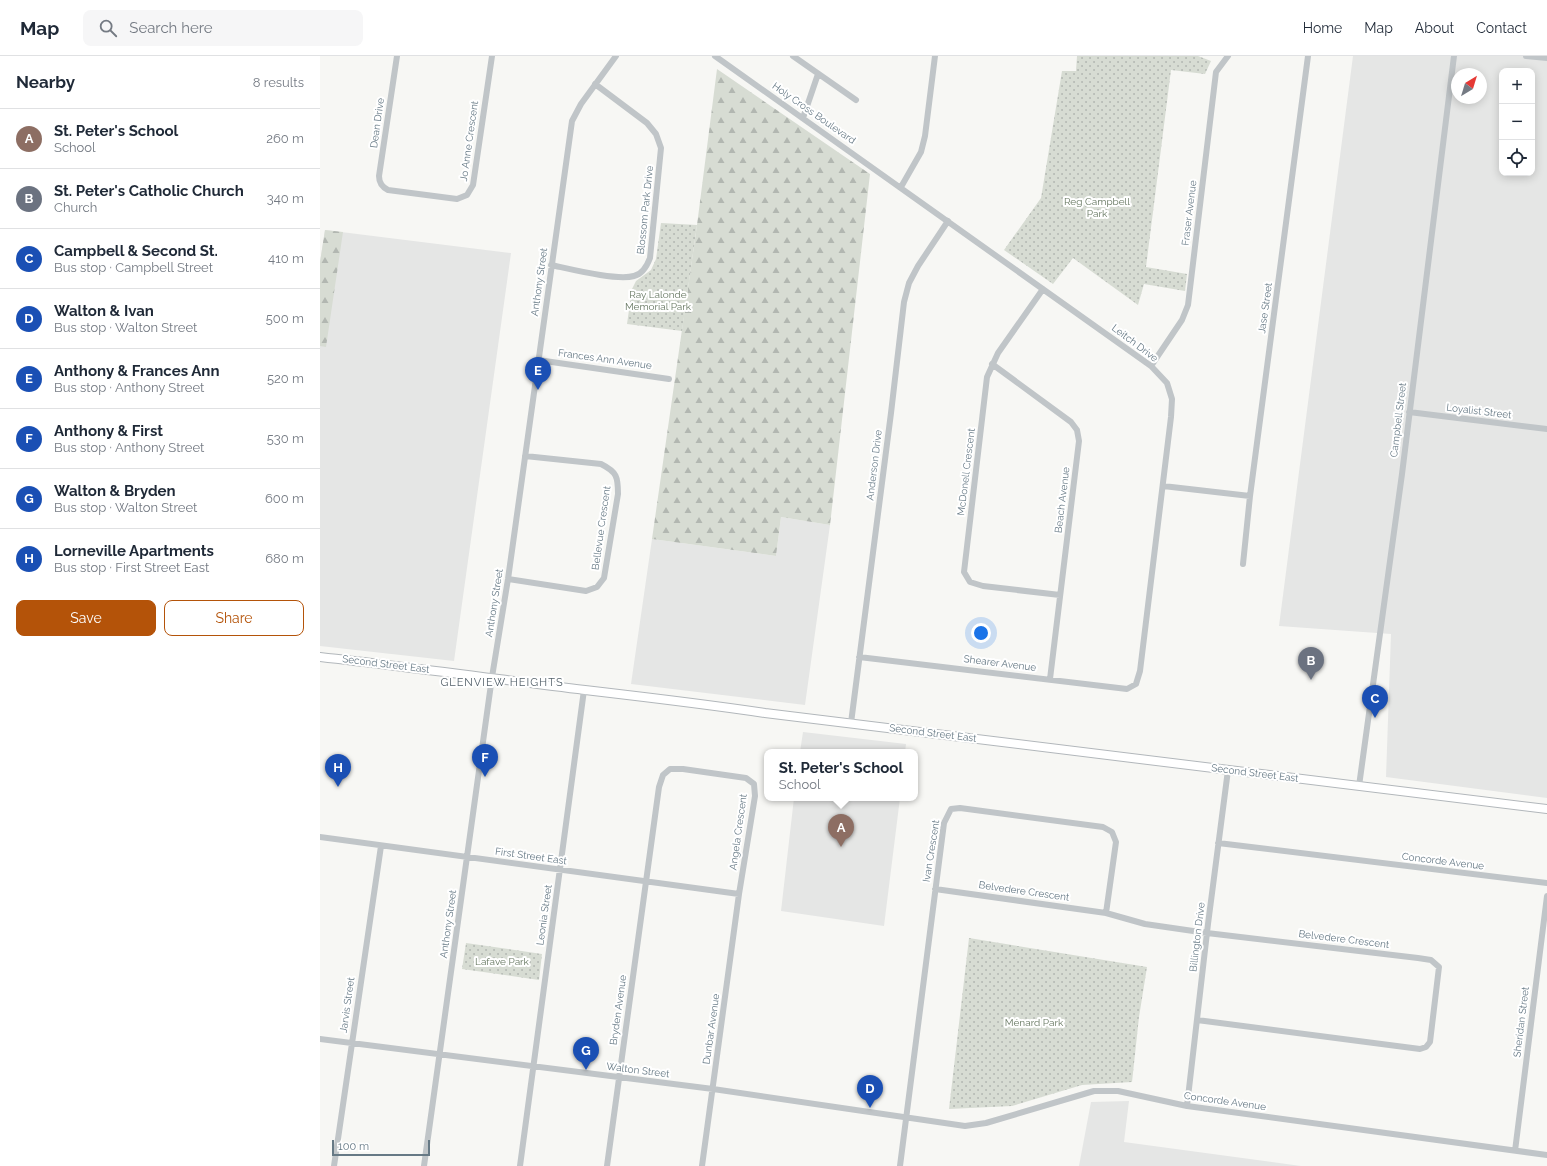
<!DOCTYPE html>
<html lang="en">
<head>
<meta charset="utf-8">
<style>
	:root { --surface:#fff; --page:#f6f6f7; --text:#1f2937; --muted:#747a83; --line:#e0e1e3; --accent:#b45309 }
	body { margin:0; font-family:Raleway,sans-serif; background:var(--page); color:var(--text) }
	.controls { position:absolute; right:12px; top:12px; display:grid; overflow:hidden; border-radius:8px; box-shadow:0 2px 10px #0003 }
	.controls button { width:36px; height:36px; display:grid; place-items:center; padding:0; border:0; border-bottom:1px solid var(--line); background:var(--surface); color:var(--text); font:20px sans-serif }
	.compass { position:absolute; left:1131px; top:12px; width:36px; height:36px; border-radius:50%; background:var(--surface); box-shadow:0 2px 10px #0003; rotate:38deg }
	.scale { position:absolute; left:12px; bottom:10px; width:98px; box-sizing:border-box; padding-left:4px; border:2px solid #667985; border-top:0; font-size:11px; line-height:14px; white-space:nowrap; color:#667985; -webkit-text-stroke:3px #fff; paint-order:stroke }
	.you { position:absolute; left:661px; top:577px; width:14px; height:14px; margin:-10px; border:3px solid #fff; border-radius:50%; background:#1a73e8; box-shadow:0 0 0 6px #1a73e833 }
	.badge { display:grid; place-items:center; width:26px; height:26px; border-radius:50%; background:var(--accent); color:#fff; font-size:13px; font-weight:700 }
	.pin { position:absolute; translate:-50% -33px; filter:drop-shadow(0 1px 2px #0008) }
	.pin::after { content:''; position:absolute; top:21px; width:14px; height:12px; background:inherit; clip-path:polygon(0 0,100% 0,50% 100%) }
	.popup { position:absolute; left:444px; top:693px; width:154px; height:52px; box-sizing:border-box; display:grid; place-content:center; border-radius:8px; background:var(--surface); filter:drop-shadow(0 1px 3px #0005); font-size:13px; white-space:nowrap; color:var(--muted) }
	.popup b { font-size:15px; color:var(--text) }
	.popup::after { content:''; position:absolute; left:50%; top:100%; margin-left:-8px; border:8px solid transparent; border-top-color:var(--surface) }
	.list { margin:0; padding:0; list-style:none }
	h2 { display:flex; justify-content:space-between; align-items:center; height:52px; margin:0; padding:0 16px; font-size:17px }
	h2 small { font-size:13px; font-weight:400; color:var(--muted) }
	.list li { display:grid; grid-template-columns:26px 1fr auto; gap:12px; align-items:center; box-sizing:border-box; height:60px; padding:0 16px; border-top:1px solid var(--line) }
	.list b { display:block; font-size:15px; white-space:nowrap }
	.list p { margin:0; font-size:13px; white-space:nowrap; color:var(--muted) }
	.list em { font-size:13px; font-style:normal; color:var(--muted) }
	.actions { display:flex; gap:8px; padding:12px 16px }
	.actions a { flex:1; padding:9px 0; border:1px solid var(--accent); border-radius:8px; text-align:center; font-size:14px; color:var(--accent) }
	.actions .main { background:var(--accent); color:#fff }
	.icon { flex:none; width:22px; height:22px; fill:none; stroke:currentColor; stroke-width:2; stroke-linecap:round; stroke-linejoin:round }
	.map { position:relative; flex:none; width:1227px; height:1110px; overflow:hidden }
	header { display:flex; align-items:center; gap:24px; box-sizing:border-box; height:56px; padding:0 20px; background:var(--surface); border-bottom:1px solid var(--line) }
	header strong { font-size:19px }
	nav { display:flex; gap:22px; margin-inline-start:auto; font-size:14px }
	.search { width:280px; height:36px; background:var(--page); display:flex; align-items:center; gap:10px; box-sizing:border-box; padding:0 14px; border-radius:8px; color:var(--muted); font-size:15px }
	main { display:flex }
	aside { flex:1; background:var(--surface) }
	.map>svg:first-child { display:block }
</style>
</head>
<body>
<header>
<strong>Map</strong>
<div class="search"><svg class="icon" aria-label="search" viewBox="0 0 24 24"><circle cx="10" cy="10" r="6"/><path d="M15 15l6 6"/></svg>Search here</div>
<nav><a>Home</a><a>Map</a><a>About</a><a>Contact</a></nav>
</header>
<main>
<aside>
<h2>Nearby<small>8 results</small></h2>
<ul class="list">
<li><span class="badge" style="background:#8d6e63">A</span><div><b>St. Peter's School</b><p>School</p></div><em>260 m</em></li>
<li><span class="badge" style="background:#6b7280">B</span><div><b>St. Peter's Catholic Church</b><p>Church</p></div><em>340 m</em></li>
<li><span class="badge" style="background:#1a4fb4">C</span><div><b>Campbell &amp; Second St.</b><p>Bus stop · Campbell Street</p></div><em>410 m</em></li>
<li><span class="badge" style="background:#1a4fb4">D</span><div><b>Walton &amp; Ivan</b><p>Bus stop · Walton Street</p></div><em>500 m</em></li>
<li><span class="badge" style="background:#1a4fb4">E</span><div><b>Anthony &amp; Frances Ann</b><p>Bus stop · Anthony Street</p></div><em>520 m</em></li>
<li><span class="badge" style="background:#1a4fb4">F</span><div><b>Anthony &amp; First</b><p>Bus stop · Anthony Street</p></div><em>530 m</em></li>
<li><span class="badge" style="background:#1a4fb4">G</span><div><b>Walton &amp; Bryden</b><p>Bus stop · Walton Street</p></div><em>600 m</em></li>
<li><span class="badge" style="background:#1a4fb4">H</span><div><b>Lorneville Apartments</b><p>Bus stop · First Street East</p></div><em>680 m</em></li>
</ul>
<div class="actions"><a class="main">Save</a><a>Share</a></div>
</aside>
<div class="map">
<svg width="1227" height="1110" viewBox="0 0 1227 1110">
	<defs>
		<pattern id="forest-firs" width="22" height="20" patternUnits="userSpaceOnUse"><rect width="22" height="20" fill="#d7dcd3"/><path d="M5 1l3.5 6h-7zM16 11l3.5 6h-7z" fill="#b2b7b1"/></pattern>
		<pattern id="park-dots" width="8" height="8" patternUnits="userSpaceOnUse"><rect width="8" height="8" fill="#d7dcd3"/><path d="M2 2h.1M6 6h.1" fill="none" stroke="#b2b7b1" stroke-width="1.8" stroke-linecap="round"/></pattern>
	</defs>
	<rect width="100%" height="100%" fill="#f7f7f4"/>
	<!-- built -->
	<path fill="#e5e6e5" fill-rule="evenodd" d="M 1033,0 L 1227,0 L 1227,742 L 1066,721 L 1071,578 L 959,570 ZM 1182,15 L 1212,15 L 1212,117 L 1182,117 ZM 1137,18 L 1161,18 L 1161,42 L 1137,42 Z
		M 5,174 L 191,197 L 134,605 L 0,590 L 0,206 Z
		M 461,461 L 510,469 L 485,649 L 311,628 L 332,483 L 456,500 Z
		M 483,676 L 586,688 L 585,696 L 480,696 Z
		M 474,742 L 580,742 L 564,870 L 461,855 Z
		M 809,1045 L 804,1086 L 981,1110 L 759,1110 L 771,1046 Z"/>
	<!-- forest -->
	<path fill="url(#forest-firs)" d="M 397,13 L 550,118 L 510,469 L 461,461 L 456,500 L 332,483 L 377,169 Z
		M 5,174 L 23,176 L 6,291 L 0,290 L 0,206 Z"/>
	<!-- park -->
	<path fill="url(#park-dots)" d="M 757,0 L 878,0 L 891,5 L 885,18 L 851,14 L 826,211 L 867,218 L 865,235 L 824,228 L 818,249 L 753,202 L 733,228 L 684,194 L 721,142 L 742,15 L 756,15 Z
		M 341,167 L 377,169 L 362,275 L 307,268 L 312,233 L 316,225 L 331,214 L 336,203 Z
		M 649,882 L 827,911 L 819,961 L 812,1026 L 762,1029 L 692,1050 L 629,1053 Z
		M 146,887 L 222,898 L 219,924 L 142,913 Z"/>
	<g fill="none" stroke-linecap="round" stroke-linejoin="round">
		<!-- major casing -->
		<g stroke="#b2b7bb" stroke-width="10">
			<path id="major" d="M 0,601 C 88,611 177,623 265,634 C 325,641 385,648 445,657 L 1227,753"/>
		</g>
		<!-- minor -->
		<path stroke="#c0c5c8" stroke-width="6" d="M 77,0 L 59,120 C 59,126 62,131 68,134 L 137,143 L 147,139 L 153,129 L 172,0
			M 395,0 L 831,310 L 847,327 L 852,343 L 851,361 L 820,615 L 816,628 L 807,633 L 539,601
			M 473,0 L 536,44
			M 1206,0 L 1227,2
			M 483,62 L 498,18
			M 581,131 L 601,96 L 605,80 L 615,0
			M 231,209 C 250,213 297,225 314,220 C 323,218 327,210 330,202 L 341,92 L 336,78 L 327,67 L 275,28
			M 723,233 L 678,297 L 667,321 L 644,516 L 650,526 L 663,530 L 740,539
			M 218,304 L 349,323
			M 672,308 L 751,366 L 757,374 L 759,385 L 730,623
			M 831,310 L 862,264 L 868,249 L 896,16 L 908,0
			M 1089,356 L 1227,373
			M 843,430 L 930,440
			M 923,508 L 930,440 L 988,0
			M 188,523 L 266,535 L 277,531 L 284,522 L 298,438 C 298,421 297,416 281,408 L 205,400
			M 531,667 L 571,357 L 584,246 L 589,227 L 598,210 L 628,165
			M 1039,730 L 1082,418 L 1134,0
			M 0,781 L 419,838
			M 898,787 L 1227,827
			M 615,833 L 786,857 L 825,868 L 887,877 L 1098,902 L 1111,904 L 1119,911 L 1110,986 L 1106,991 L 1100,993 L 877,964
			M 0,983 L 393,1033 L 645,1070 L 666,1067 L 774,1035 L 798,1035 L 867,1050 L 1227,1099
			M 867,1050 L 888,868 L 908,714
			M 1195,1095 L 1227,840
			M 14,1110 L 61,790
			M 104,1110 L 172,621 L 188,523 L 252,65 L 261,48 L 296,0
			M 200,1110 L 264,634
			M 287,1110 L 339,731 L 343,719 L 350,713 L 363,713 L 426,722 L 434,728 L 435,740 L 419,838 L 382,1110
			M 580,1110 L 624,767 L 631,753 L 640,752 L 783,771 L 792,776 L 796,786 L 786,857"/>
		<!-- major -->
		<use href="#major" stroke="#fff" stroke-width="8"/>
	</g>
	<g text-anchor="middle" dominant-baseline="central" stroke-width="4" stroke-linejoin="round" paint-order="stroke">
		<!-- street labels -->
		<g font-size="10" fill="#667985" stroke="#fff">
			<text transform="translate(494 57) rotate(35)">Holy Cross Boulevard</text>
			<text transform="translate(57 67) rotate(-82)">Dean Drive</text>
			<text transform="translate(149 85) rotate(-82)">Jo Anne Crescent</text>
			<text transform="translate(325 154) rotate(-84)">Blossom Park Drive</text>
			<text transform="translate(869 157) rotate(-83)">Fraser Avenue</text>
			<text transform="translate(219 226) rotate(-82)">Anthony Street</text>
			<text transform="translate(945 252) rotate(-82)">Jase Street</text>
			<text transform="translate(815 287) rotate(37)">Leitch Drive</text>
			<text transform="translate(285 303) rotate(8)">Frances Ann Avenue</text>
			<text transform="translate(1159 355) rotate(7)">Loyalist Street</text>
			<text transform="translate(1078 364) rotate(-83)">Campbell Street</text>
			<text transform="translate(554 409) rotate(-83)">Anderson Drive</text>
			<text transform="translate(646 416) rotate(-83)">McDonell Crescent</text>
			<text transform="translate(742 444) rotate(-83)">Beach Avenue</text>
			<text transform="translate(281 472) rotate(-82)">Bellevue Crescent</text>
			<text transform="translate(174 547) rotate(-81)">Anthony Street</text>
			<text transform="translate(680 607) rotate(7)">Shearer Avenue</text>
			<text transform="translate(66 608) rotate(7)">Second Street East</text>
			<text transform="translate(613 677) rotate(7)">Second Street East</text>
			<text transform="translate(935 717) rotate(7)">Second Street East</text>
			<text transform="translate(418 776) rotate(-82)">Angela Crescent</text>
			<text transform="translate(611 795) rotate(-81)">Ivan Crescent</text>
			<text transform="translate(211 800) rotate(8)">First Street East</text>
			<text transform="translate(1123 805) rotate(7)">Concorde Avenue</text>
			<text transform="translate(704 835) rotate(8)">Belvedere Crescent</text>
			<text transform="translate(224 859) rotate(-82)">Leonia Street</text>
			<text transform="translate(128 868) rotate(-82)">Anthony Street</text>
			<text transform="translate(877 881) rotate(-83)">Billington Drive</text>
			<text transform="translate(1024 883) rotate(7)">Belvedere Crescent</text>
			<text transform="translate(27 949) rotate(-82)">Jarvis Street</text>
			<text transform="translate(298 954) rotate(-82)">Bryden Avenue</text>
			<text transform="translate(1201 966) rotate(-83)">Sheridan Street</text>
			<text transform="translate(391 973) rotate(-82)">Dunbar Avenue</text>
			<text transform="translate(318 1014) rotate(7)">Walton Street</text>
			<text transform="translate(905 1045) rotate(8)">Concorde Avenue</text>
		</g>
		<!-- park labels -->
		<g font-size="10" fill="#667761" stroke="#fff">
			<text x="777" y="145">Reg Campbell<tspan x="777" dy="12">Park</tspan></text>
			<text x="338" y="238">Ray Lalonde<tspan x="338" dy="12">Memorial Park</tspan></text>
			<text x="182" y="905">Lafave Park</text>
			<text x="714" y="966">Ménard Park</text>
		</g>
		<!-- neighbourhood labels -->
		<g font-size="11" letter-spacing="1" fill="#54616a" stroke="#fff">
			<text x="182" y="626">GLENVIEW HEIGHTS</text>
		</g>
	</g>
</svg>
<div class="controls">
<button>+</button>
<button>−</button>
<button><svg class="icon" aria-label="locate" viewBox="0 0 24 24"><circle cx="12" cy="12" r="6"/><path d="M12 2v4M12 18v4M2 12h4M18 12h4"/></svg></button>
</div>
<svg class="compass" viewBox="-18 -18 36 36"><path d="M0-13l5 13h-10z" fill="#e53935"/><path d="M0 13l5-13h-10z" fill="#747a83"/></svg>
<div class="scale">100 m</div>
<div class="you"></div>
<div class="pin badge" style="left:521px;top:791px;background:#8d6e63">A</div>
<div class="popup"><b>St. Peter's School</b>School</div>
<div class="pin badge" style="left:991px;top:624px;background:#6b7280">B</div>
<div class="pin badge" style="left:1055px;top:662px;background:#1a4fb4">C</div>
<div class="pin badge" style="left:550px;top:1052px;background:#1a4fb4">D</div>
<div class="pin badge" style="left:218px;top:334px;background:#1a4fb4">E</div>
<div class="pin badge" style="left:165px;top:721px;background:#1a4fb4">F</div>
<div class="pin badge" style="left:266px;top:1014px;background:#1a4fb4">G</div>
<div class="pin badge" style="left:18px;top:731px;background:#1a4fb4">H</div>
</div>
</main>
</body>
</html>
